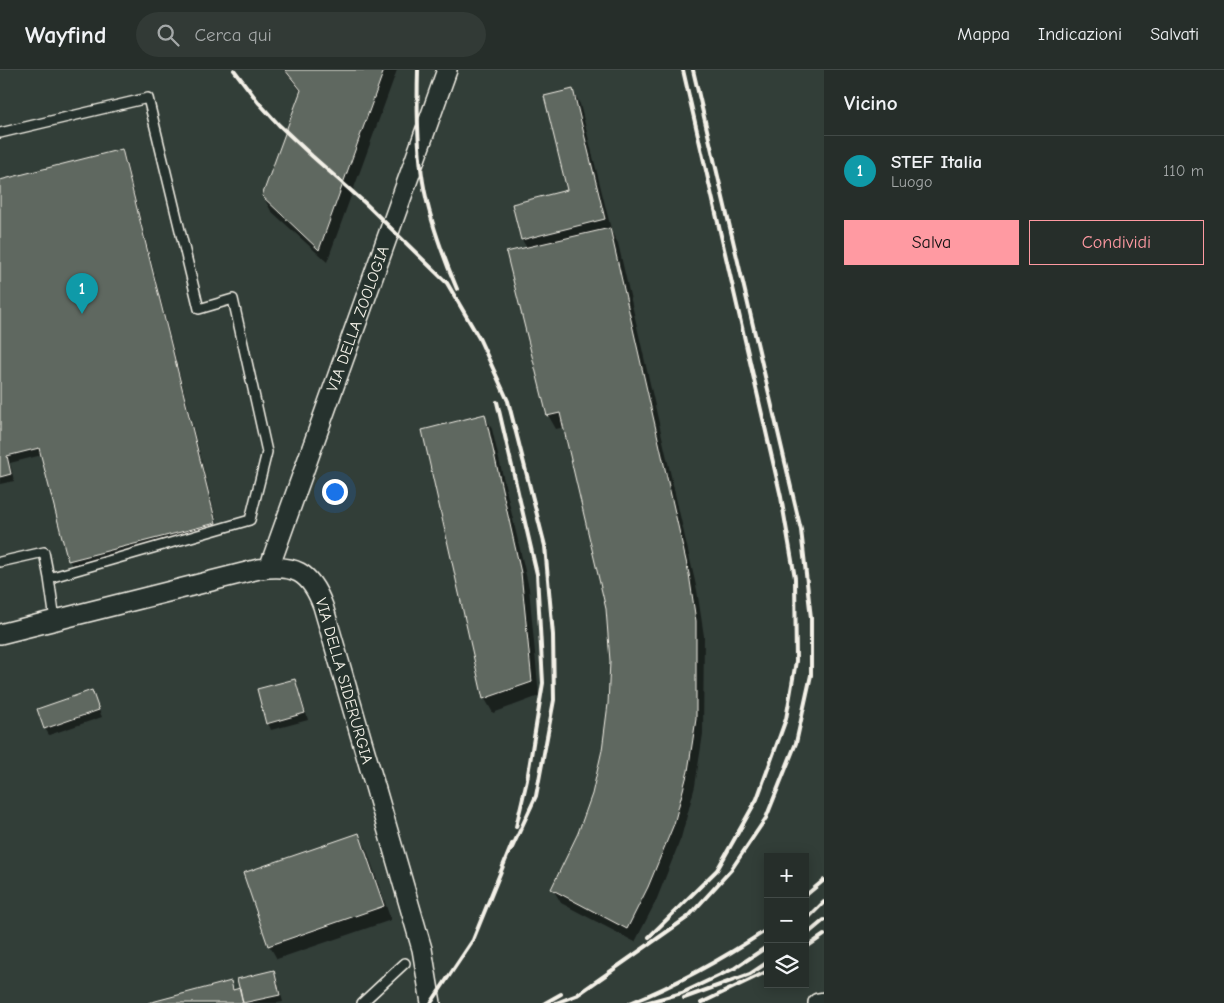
<!DOCTYPE html>
<html lang="it">
<head>
<meta charset="utf-8">
<style>
	:root { --surface:#262e2a; --page:#323a36; --text:#f1f3f6; --muted:#a4a8a8; --line:#424a47; --accent:#ff9aa2 }
	body { margin:0; font-family:"Comic Neue",sans-serif; background:var(--page); color:var(--text) }
	.controls { position:absolute; right:15px; bottom:15px; display:grid; overflow:hidden; border-radius:0px; box-shadow:0 2px 12px #0003 }
	.controls button { width:45px; height:45px; display:grid; place-items:center; padding:0; border:0; border-bottom:1px solid var(--line); background:var(--surface); color:var(--text); font:25px sans-serif }
	.you { position:absolute; left:334px; top:421px; width:18px; height:18px; margin:-12px; border:4px solid #fff; border-radius:50%; background:#1a73e8; box-shadow:0 0 0 8px #1a73e833 }
	.badge { display:grid; place-items:center; width:32px; height:32px; border-radius:50%; background:var(--accent); color:#fff; font-size:16px; font-weight:700 }
	.pin { position:absolute; translate:-50% -41px; filter:drop-shadow(0 1px 2px #0008) }
	.pin::after { content:''; position:absolute; top:26px; width:18px; height:15px; background:inherit; clip-path:polygon(0 0,100% 0,50% 100%) }
	.list { margin:0; padding:0; list-style:none }
	h2 { display:flex; justify-content:space-between; align-items:center; height:65px; margin:0; padding:0 20px; font-size:21px }
	h2 small { font-size:16px; font-weight:400; color:var(--muted) }
	.list li { display:grid; grid-template-columns:32px 1fr auto; gap:15px; align-items:center; box-sizing:border-box; height:70px; padding:0 20px; border-top:1px solid var(--line) }
	.list b { display:block; font-size:19px; white-space:nowrap }
	.list p { margin:0; font-size:16px; white-space:nowrap; color:var(--muted) }
	.list em { font-size:16px; font-style:normal; color:var(--muted) }
	.actions { display:flex; gap:10px; padding:15px 20px }
	.actions a { flex:1; padding:11px 0; border:1px solid var(--accent); border-radius:0px; text-align:center; font-size:18px; color:var(--accent) }
	.actions .main { background:var(--accent); color:#111 }
	.icon { flex:none; width:28px; height:28px; fill:none; stroke:currentColor; stroke-width:2; stroke-linecap:round; stroke-linejoin:round }
	.map { position:relative; flex:none; width:824px; height:933px; overflow:hidden }
	header { display:flex; align-items:center; gap:30px; box-sizing:border-box; height:70px; padding:0 25px; background:var(--surface); border-bottom:1px solid var(--line) }
	header strong { font-size:24px }
	nav { display:flex; gap:28px; margin-inline-start:auto; font-size:18px }
	.search { width:350px; height:45px; background:var(--page); display:flex; align-items:center; gap:12px; box-sizing:border-box; padding:0 18px; border-radius:28px; color:var(--muted); font-size:19px }
	main { display:flex }
	aside { flex:1; background:var(--surface) }
	.map>svg:first-child { display:block }
</style>
</head>
<body>
<header>
<strong>Wayfind</strong>
<div class="search"><svg class="icon" aria-label="search" viewBox="0 0 24 24"><circle cx="10" cy="10" r="6"/><path d="M15 15l6 6"/></svg>Cerca qui</div>
<nav><a>Mappa</a><a>Indicazioni</a><a>Salvati</a></nav>
</header>
<main>
<div class="map">
<svg width="824" height="933" viewBox="0 0 824 933">
	<rect width="100%" height="100%" fill="#323e38"/>
	<filter id="ink" filterUnits="userSpaceOnUse"><feTurbulence type="fractalNoise" baseFrequency=".02" numOctaves="2"/><feDisplacementMap in="SourceGraphic" scale="10" xChannelSelector="R" yChannelSelector="G"/><feConvolveMatrix kernelMatrix="1 2 1 2 8 2 1 2 1" color-interpolation-filters="sRGB"/></filter>
	<g filter="url(#ink)">
		<!-- shadow -->
		<path fill="#0007" d="M 284,0 L 397,0 L 327,192 L 271,141 L 263,126 L 301,22 Z
			M 572,20 L 580,34 L 612,163 L 618,173 L 697,520 L 704,566 L 703,664 L 695,716 L 681,768 L 656,831 L 635,872 L 561,833 L 553,819 L 579,764 L 593,724 L 603,681 L 610,634 L 611,591 L 607,539 L 565,357 L 556,359 L 548,345 L 527,178 L 522,170 L 513,135 L 569,121 Z
			M 122,80 L 125,87 L 219,460 L 73,497 L 69,490 L 42,385 L 10,393 L 14,411 L 0,414 L 0,111 Z
			M 484,345 L 492,359 L 529,518 L 539,626 L 493,643 L 485,629 L 424,361 Z
			M 294,610 L 298,617 L 308,650 L 271,660 L 268,653 Z
			M 91,622 L 102,647 L 49,665 L 45,658 Z
			M 358,764 L 366,778 L 391,850 L 277,889 L 269,875 Z
			M 274,902 L 277,909 L 283,932 L 277,933 L 153,933 L 230,913 L 235,921 Z"/>
		<!-- building -->
		<path fill="#5f6861" stroke="#f4f1e8" d="M 285,0 L 384,0 L 319,180 L 262,126 L 301,20 Z
			M 573,19 L 605,149 L 521,170 L 512,134 L 567,120 L 544,26 Z
			M 122,79 L 216,453 L 68,491 L 39,378 L 7,386 L 11,404 L 0,407 L 0,110 Z
			M 610,158 L 689,504 L 696,551 L 696,649 L 688,701 L 674,754 L 648,817 L 627,859 L 551,819 L 578,763 L 592,724 L 602,680 L 608,634 L 610,591 L 606,539 L 560,343 L 547,346 L 506,182 Z
			M 485,344 L 521,503 L 532,612 L 483,629 L 422,360 Z
			M 295,609 L 305,643 L 266,654 L 257,619 Z
			M 92,620 L 99,640 L 44,659 L 37,639 Z
			M 359,763 L 384,836 L 268,876 L 243,803 Z
			M 274,900 L 280,925 L 243,933 L 237,909 Z
			M 231,911 L 233,920 L 240,918 L 243,933 L 148,933 Z"/>
		<g fill="none" stroke-linecap="round" stroke-linejoin="round">
			<!-- lane casing -->
			<g stroke="#f4f1e8" stroke-width="12">
				<path id="lane" d="M 0,63 L 148,28 L 199,239 L 233,229 L 267,382 L 250,450 L 49,508 L 55,550
					M 0,492 L 44,482 L 49,508
					M 362,933 L 405,893"/>
			</g>
			<!-- street casing -->
			<g stroke="#f4f1e8" stroke-width="22">
				<path id="street" d="M 269,498 L 447,0
					M 0,564 L 259,499 C 294,494 310,501 323,536 L 422,879 L 431,933
					M 818,933 L 824,932"/>
			</g>
			<!-- lane -->
			<use href="#lane" stroke="#26332d" stroke-width="9"/>
			<!-- street -->
			<use href="#street" stroke="#26332d" stroke-width="19"/>
			<!-- rail -->
			<path stroke="#f4f1e8" stroke-width="4" d="M 234,0 L 259,33 L 279,55 L 312,86 L 365,133 L 447,213 L 479,268 L 508,331 L 545,476 L 553,565 L 554,630 L 536,726 L 511,780
				M 418,0 C 417,36 417,76 423,112 C 429,148 443,186 457,219
				M 497,332 L 537,504 L 543,613 L 527,710 L 516,757
				M 805,826 L 824,810
				M 805,851 L 824,832
				M 805,866 L 824,850
				M 649,867 L 717,800 L 757,729 L 786,649 L 796,591 L 795,508 L 781,427 L 683,0
				M 805,878 L 824,865
				M 684,928 L 750,904 L 768,892
				M 431,933 L 473,870 L 512,774
				M 545,933 L 561,924
				M 556,933 L 577,925 L 688,847 L 731,800 L 766,748 L 796,673 L 811,605 L 811,548 L 801,460 L 693,0
				M 630,933 C 678,914 724,888 768,859
				M 645,933 L 682,923 L 735,898 L 768,876
				M 701,933 L 768,901"/>
		</g>
	</g>
	<g text-anchor="middle" dominant-baseline="central" stroke-width="4" stroke-linejoin="round" paint-order="stroke">
		<!-- street labels -->
		<g font-size="16" fill="#f4f1e8" stroke="#26332d">
			<text transform="translate(358 249) rotate(-70)">VIA DELLA ZOOLOGIA</text>
			<text transform="translate(344 611) rotate(74)">VIA DELLA SIDERURGIA</text>
		</g>
	</g>
</svg>
<div class="controls">
<button>+</button>
<button>−</button>
<button><svg class="icon" aria-label="layers" viewBox="0 0 24 24"><path d="M12 4l9 5-9 5-9-5zM3 14l9 5 9-5"/></svg></button>
</div>
<div class="you"></div>
<div class="pin badge" style="left:82px;top:244px;background:#0f9aa8">1</div>
</div>
<aside>
<h2>Vicino<small></small></h2>
<ul class="list">
<li><span class="badge" style="background:#0f9aa8">1</span><div><b>STEF Italia</b><p>Luogo</p></div><em>110 m</em></li>
</ul>
<div class="actions"><a class="main">Salva</a><a>Condividi</a></div>
</aside>
</main>
</body>
</html>
